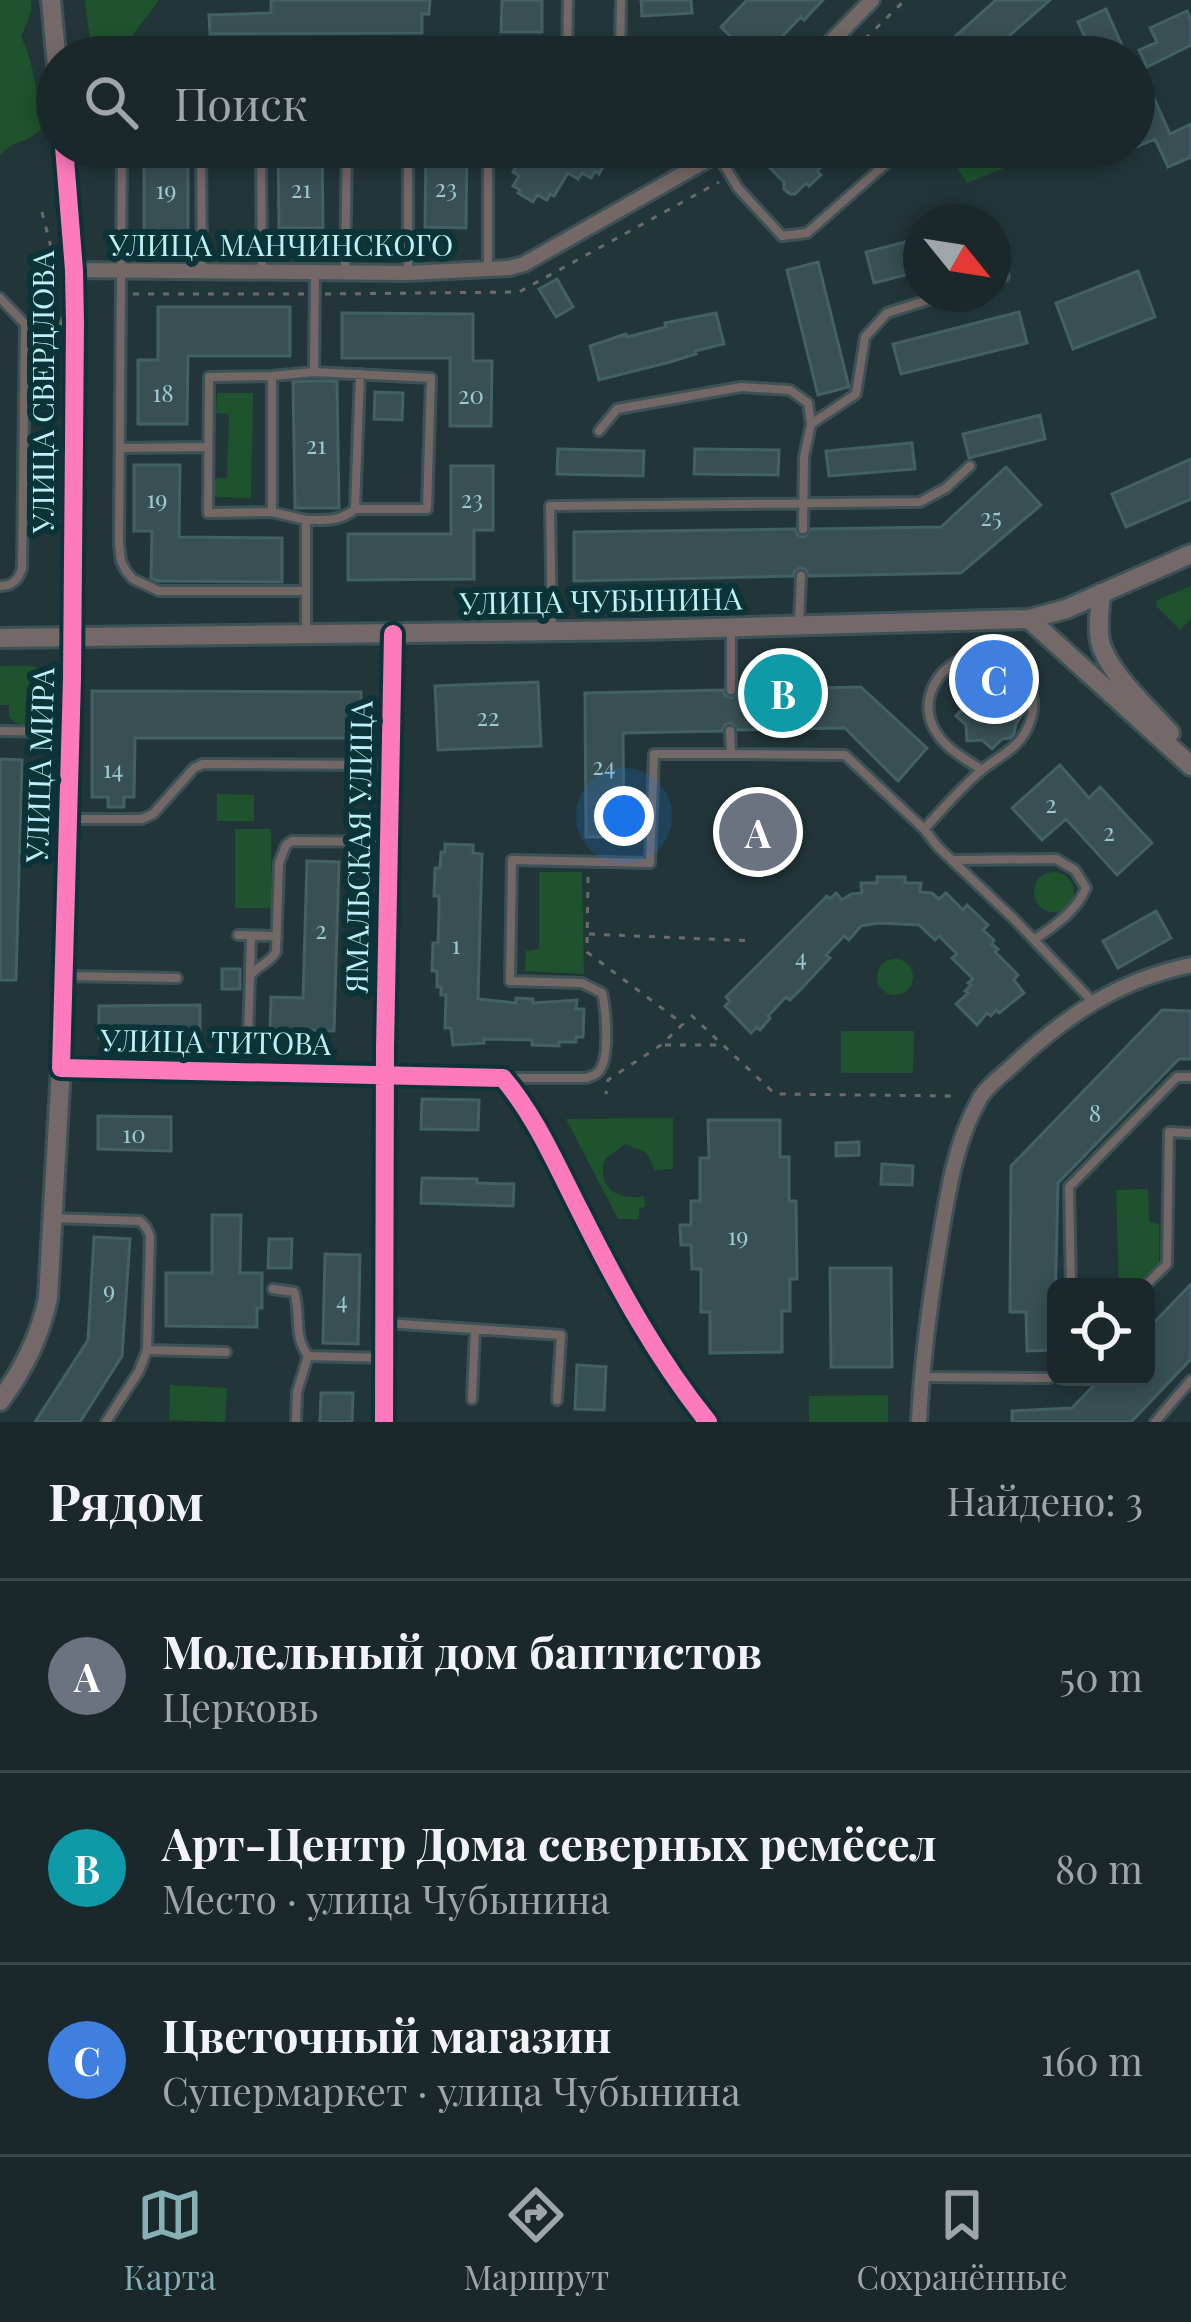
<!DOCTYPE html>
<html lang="ru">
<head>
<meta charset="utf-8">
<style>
	:root { --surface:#1a282b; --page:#273437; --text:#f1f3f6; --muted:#9fa6a9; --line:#384447; --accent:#87afb6 }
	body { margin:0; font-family:"Playfair Display",serif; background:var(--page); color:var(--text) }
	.controls { position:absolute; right:36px; bottom:36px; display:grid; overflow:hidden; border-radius:18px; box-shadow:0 6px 18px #0003 }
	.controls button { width:108px; height:108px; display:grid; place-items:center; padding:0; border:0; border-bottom:3px solid var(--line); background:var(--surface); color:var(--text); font:60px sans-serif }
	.compass { position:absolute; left:903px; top:204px; width:108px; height:108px; border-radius:50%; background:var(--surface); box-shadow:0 6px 18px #0003; rotate:120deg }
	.you { position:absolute; left:624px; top:816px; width:42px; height:42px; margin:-30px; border:9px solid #fff; border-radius:50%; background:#1a73e8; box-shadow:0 0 0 18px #1a73e833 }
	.badge { display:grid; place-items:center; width:78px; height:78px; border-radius:50%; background:var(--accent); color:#fff; font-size:39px; font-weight:700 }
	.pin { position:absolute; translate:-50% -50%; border:6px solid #fff; box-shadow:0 3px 12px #0006 }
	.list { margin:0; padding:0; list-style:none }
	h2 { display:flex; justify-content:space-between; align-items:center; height:156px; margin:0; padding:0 48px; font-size:51px }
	h2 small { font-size:39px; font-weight:400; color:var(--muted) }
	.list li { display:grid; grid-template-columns:78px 1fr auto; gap:36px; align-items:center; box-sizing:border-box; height:192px; padding:0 48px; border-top:3px solid var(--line) }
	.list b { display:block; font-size:45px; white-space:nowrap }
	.list p { margin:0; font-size:39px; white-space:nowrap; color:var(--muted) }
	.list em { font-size:39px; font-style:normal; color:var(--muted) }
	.icon { flex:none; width:66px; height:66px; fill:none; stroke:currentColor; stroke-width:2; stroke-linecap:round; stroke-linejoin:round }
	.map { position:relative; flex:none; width:1191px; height:1422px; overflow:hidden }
	.search { position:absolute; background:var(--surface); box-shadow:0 6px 18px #0003; left:36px; right:36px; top:36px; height:132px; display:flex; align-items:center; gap:30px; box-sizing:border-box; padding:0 42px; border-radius:66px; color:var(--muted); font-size:45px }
	.sheet { height:732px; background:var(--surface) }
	nav { display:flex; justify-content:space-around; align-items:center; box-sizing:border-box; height:168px; border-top:3px solid var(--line); background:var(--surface); font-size:33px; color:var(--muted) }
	nav a { display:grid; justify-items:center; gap:6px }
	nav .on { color:var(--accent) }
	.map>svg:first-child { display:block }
</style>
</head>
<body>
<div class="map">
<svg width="1191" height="1422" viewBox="0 0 1191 1422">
	<rect width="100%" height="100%" fill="#223639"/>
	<!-- green -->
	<path fill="#1e532d" d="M 0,0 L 31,0 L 31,12 L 21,37 C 34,60 38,101 41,129 C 25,146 18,136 0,155 Z
		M 85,0 L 159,0 L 116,57 L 92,57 Z
		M 952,147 L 1001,147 L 1009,166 L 967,183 L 945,150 Z
		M 217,393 L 253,393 L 251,498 L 214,497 L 215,478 L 227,478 L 229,414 L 216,413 Z
		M 1191,586 L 1191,619 L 1180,630 L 1156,606 L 1157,600 Z
		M 0,666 C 29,666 42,662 63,683 L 63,716 L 59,724 C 42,729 21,731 9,716 L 9,705 L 0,705 Z
		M 217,794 L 254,795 L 254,821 L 217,821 Z
		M 235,829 L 271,829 L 271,908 L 235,908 Z
		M 539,872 L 582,872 L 584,974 L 525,971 L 526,951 L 539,949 Z
		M1034 892a20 20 0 1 1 40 0a20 20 0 1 1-40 0Z
		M877 977a18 18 0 1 1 36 0a18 18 0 1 1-36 0Z
		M 841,1031 L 914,1031 L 913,1073 L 841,1073 Z
		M 673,1118 L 673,1169 L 655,1170 L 647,1153 L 625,1144 L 605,1159 C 596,1187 618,1202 644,1196 L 645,1207 L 639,1208 L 639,1219 L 618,1219 L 566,1119 Z
		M 1148,1189 L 1149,1222 L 1159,1224 L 1159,1266 L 1139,1287 L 1119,1287 L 1116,1190 Z
		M 170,1385 L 227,1388 L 225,1422 L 169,1420 Z
		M 888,1395 L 888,1422 L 809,1422 L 809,1396 Z"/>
	<!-- building -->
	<path fill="#385053" stroke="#436064" stroke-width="3" d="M 271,0 L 430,0 L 429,14 L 422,14 L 422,33 L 210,34 L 209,15 L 271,13 Z
		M 502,0 L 542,0 L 542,32 L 501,32 Z
		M 641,0 L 691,0 L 692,13 L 642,16 Z
		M 747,0 L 823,0 L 804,20 L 801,17 L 762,57 L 751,57 L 721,27 Z
		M 996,0 L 1050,0 L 985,57 L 932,57 Z
		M 1106,9 L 1125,52 L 1114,57 L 1094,57 L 1078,22 Z
		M 1187,11 L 1191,20 L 1191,45 L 1147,67 L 1139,50 L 1157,42 L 1150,28 Z
		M 1154,98 L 1170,134 L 1191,124 L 1191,157 L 1168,167 L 1155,139 L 1134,148 L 1134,107 Z
		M 144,147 L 188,147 L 188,232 L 144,232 Z
		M 278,147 L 322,147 L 323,228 L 279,228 Z
		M 426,147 L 467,147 L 466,228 L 425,227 Z
		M 558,147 L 614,147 L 599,174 L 595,171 L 591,178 L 582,173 L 578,179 L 568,173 L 554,196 L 550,194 L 547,200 L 537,195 L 533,202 L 518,193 L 520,190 L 513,186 L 519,176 L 513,172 L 522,157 L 529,161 L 535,151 L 552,157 Z
		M 785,147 L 841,147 L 817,171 L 821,175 L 809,186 L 806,183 L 795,194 L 790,194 L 784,189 L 784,182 L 767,165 Z
		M 921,238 L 921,271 L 874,283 L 866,252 Z
		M 818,262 L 849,387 L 818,395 L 787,270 Z
		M 1138,271 L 1155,317 L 1073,349 L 1056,303 Z
		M 557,279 L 573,307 L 556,317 L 539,289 Z
		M 158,307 L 290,307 L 290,356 L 188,356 L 187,424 L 138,424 L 138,360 L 158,360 Z
		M 1019,312 L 1027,343 L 901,374 L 893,344 Z
		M 342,313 L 473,314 L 473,361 L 492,361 L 491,426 L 450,426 L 450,358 L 342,358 Z
		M 716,313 L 724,344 L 695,351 L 696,354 L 670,362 L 599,380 L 590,346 L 626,334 L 627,337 L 666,327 L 665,323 Z
		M 311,381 L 337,381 L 339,508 L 295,508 L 293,382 Z
		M 375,392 L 403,393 L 402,420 L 374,419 Z
		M 1040,415 L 1045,439 L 969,458 L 963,434 Z
		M 912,443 L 915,469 L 829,476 L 826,451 Z
		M 558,449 L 644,451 L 643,476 L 557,474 Z
		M 695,449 L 779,450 L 778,475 L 694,474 Z
		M 1191,459 L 1191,499 L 1126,527 L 1112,494 Z
		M 134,465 L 180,465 L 179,537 L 282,538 L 282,582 L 158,581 L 151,578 L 152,531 L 134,531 Z
		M 451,466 L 493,466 L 493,530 L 474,530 L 474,579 L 348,580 L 348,534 L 451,534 Z
		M 1006,467 L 1041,505 L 961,573 L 809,576 L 806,570 L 800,568 L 795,571 L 793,576 L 574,581 L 574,532 L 795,529 L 798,535 L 804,537 L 811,529 L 941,527 Z
		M 989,680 L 997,688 L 1014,687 L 1015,704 L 1024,712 L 1016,724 L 1014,734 L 1010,738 L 1002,739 L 992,749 L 982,740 L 967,741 L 966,725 L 956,716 L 965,706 L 964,690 L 982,689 Z
		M 538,682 L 541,746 L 438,750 L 435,686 Z
		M 861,687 L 927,748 L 898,781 L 845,728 L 738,730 L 731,723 L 725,725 L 722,731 L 623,733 L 624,837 L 586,837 L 585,693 L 723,690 L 726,696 L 732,698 L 739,690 Z
		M 92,691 L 361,692 L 360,738 L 135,738 L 134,797 L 124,797 L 124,807 L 108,807 L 108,797 L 92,797 Z
		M 0,759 L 22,760 L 16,980 L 0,980 Z
		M 1060,765 L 1089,798 L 1100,787 L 1152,843 L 1117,875 L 1066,819 L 1042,840 L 1012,808 Z
		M 445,844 L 473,845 L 473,853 L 482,854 L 478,999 L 516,1003 L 516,998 L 533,999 L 533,1003 L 577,1000 L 576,1009 L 584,1009 L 583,1037 L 576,1037 L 576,1042 L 559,1042 L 559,1046 L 532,1045 L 532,1040 L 484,1039 L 484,1043 L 453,1045 L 451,1028 L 445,1028 L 446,995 L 441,995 L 441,987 L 437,987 L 437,971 L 432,971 L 433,943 L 438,943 L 439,912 L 439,896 L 434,896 L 435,868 L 440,868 L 441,852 L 445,852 Z
		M 307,861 L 339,862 L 334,1031 L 270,1029 L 271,997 L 303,998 Z
		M 877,877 L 905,877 L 905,883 L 921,883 L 920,892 L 932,893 L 939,899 L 946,893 L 963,910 L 967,905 L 988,925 L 983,930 L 994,940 L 992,944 L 998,949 L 995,952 L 1018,975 L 1014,980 L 1024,993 L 999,1013 L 996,1010 L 991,1016 L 987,1013 L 977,1025 L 956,1004 L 968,993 L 965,991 L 971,985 L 968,983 L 973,979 L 952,958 L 957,954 L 939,936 L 935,940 L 919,925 L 879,923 L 861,926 L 849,940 L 844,936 L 826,955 L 830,958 L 802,988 L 790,1000 L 786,997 L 768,1016 L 770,1018 L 760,1030 L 757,1027 L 751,1033 L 725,1006 L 730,1001 L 726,997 L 827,896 L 830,899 L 836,893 L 842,900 L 851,894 L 862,893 L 861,883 L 877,883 Z
		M 1156,911 L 1171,938 L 1118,968 L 1103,941 Z
		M 222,969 L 240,969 L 240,989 L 222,989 Z
		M 200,1005 L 200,1037 L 99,1038 L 99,1006 Z
		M 1162,1010 L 1191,1011 L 1191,1059 L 1179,1059 L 1058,1183 L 1054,1350 L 1027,1351 L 1026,1312 L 1010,1312 L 1011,1166 Z
		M 422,1099 L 479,1100 L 478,1130 L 421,1129 Z
		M 98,1116 L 171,1117 L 171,1151 L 98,1149 Z
		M 708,1120 L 780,1120 L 780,1157 L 789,1157 L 789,1201 L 796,1201 L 797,1279 L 790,1279 L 790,1311 L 782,1311 L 782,1352 L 710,1353 L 710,1312 L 701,1312 L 701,1269 L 692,1269 L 691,1245 L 681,1245 L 680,1225 L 691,1225 L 691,1201 L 700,1201 L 700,1158 L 709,1158 Z
		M 859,1142 L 859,1155 L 836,1156 L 836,1143 Z
		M 882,1164 L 913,1166 L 912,1185 L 881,1184 Z
		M 422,1178 L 477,1179 L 477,1183 L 514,1184 L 513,1206 L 421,1203 Z
		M 212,1215 L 241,1215 L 240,1273 L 262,1273 L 262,1308 L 257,1308 L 257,1327 L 166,1326 L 166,1273 L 212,1273 Z
		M 94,1237 L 130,1239 L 122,1356 L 80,1422 L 35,1422 L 88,1340 Z
		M 269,1239 L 292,1239 L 291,1268 L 268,1268 Z
		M 325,1254 L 360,1255 L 358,1344 L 323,1343 Z
		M 830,1268 L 891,1268 L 892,1367 L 831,1367 Z
		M 1191,1284 L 1191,1359 L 1131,1422 L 1012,1422 L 1012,1411 L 1072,1408 L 1102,1377 L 1146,1377 L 1146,1331 Z
		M 577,1365 L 606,1367 L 604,1410 L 575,1409 Z
		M 321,1393 L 353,1393 L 352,1422 L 320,1422 Z"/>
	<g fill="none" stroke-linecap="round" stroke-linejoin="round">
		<!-- lane casing -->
		<g stroke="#3c5256" stroke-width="14">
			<path id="lane" d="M 841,33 L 861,57
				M 620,56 C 649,52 674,40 700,57
				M 567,57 L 568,0
				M 595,57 L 620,56 L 621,0
				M 122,147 L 119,544 L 121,561 L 126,571 L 133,579 L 159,591 L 305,591
				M 201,147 L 202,269
				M 261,147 L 262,271
				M 408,147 L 408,271
				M 488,147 L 488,271
				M 718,155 L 738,188 L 782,236 L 807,233 L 905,147
				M 345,271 L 347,147
				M 993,279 L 1004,276
				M 0,298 L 25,324 L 74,323
				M 314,372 L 315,272
				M 272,376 L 272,512
				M 599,431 L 617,409 L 741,387 L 790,390 L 808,403 L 811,424
				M 121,448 L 207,447
				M 355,509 L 360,374
				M 803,529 L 804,457 L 811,424 L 856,394 L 865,337 L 887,313 L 947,294
				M 0,586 C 13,586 19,579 22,568 L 25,324
				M 799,623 L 801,576
				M 552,630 L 550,506 L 920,502 L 946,488 L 970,466
				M 731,631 L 731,690
				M 306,632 L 306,520 L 272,512 L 208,513 L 209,377 L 272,376 L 314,372 L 431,378 L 427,509 L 355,509 C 340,522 324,520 306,520
				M 0,731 L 69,732
				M 730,731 L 731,754 L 845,755 L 924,829 C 943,809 962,786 983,769 C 1001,755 1021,747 1029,724 C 1035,710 1034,692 1027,679 C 990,617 899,680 938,735 C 948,750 967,760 982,770
				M 70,819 L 142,819 L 153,814 L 194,768 L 203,764 L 387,765
				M 924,829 L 938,847 L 1015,920 L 1092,1001
				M 954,860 L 1056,859 L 1075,870 L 1086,888 C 1075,913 1055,925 1034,940
				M 238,935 L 277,936
				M 250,974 L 251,936
				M 65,976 L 177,978
				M 247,1068 L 250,976 C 258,965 270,963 276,952 L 279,863 L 286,845 L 292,841 L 387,842
				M 505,1078 L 586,1078 C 594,1075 598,1075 602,1066 C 609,1052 606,1008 602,993 L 582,983 L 510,981 L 512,860 L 650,863 L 654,754 L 731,754
				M 53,1218 L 140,1221 L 146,1227 L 150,1236 L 147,1350 L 139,1371 L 106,1422
				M 1071,1287 L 1069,1187 L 1177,1077 L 1191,1077
				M 1144,1287 L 1167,1264 L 1169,1132 L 1191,1133
				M 273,1289 L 294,1292 C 302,1316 292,1333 308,1356
				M 386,1323 L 561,1335 L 557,1400
				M 147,1350 L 226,1352
				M 922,1377 L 1049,1378 L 1056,1374
				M 472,1399 L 475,1329
				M 296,1422 L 297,1392 L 308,1356 L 383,1358
				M 1155,1422 L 1191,1380"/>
		</g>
		<!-- street casing -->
		<g stroke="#3c5256" stroke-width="20">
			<path id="street" d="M 816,57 L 872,0
				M 74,270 L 408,273 L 509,268 L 524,264 L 730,147
				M 384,1075 L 503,1078 C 537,1118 558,1169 582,1215 C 618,1287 658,1360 708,1422
				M 919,1422 C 922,1361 930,1300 940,1240 C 948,1192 955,1143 979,1100 C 986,1087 1000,1077 1011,1067 C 1065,1016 1118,980 1191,965"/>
		</g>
		<!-- secondary casing -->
		<g stroke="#3c5256" stroke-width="24">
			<path id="secondary" d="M 51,0 L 57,66
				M 64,147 L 74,270 L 75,323 L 72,679 L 61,1068 L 384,1075
				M 1101,593 C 1100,608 1097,625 1100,641 C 1107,672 1149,709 1170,733
				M 1029,619 L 1191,766
				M 0,638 L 643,630 L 1029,619 L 1066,609 L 1191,554
				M 0,1401 C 24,1369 40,1337 48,1298 L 61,1068
				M 384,1422 L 385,1048 L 393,634"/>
		</g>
		<!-- path -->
		<path stroke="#6c6b6a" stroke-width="3" stroke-dasharray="6 9" stroke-linecap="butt" d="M 865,39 L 905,0
			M 741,165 L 759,147
			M 42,212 L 55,263
			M 133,294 L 304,294
			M 325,294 L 519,292 L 719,182
			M 588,877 L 587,952 L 683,1024 L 661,1045 L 608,1080 L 606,1094
			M 589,934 L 754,941
			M 691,1015 L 775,1094 L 955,1096
			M 665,1045 L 721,1045"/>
		<!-- lane -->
		<use href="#lane" stroke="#746866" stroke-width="8"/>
		<!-- street -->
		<use href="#street" stroke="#746866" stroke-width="14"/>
		<!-- secondary -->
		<use href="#secondary" stroke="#746968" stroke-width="18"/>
		<!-- cycleway casing -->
		<g stroke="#0c3338" stroke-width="26">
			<path id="cycleway" d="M 64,147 L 74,270 L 75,323 L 72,679 L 61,1068 L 503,1078 C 537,1118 558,1169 582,1215 C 618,1287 658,1360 708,1422
				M 384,1422 L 385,1048 L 393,634"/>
		</g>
		<!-- cycleway -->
		<use href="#cycleway" stroke="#fd7abc" stroke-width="18"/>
	</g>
	<g text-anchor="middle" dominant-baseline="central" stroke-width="12" stroke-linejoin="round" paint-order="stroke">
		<!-- number labels -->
		<g font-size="24" fill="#9cc8d0">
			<text x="446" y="187">23</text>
			<text x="301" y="188">21</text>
			<text x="166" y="189">19</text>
			<text x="163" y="392">18</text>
			<text x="471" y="394">20</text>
			<text x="316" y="444">21</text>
			<text x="157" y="498">19</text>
			<text x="472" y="498">23</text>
			<text x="991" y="516">25</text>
			<text x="488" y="716">22</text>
			<text x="604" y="765">24</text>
			<text x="113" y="768">14</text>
			<text x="1051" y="803">2</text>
			<text x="1109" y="831">2</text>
			<text x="321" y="929">2</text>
			<text x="456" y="944">1</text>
			<text x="801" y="956">4</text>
			<text x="1095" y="1112">8</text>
			<text x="134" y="1133">10</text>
			<text x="738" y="1235">19</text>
			<text x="109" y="1289">9</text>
			<text x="342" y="1299">4</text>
		</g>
		<!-- street labels -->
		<g font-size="30" fill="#bdf0f9" stroke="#0c3338">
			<text x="281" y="244">УЛИЦА МАНЧИНСКОГО</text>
			<text transform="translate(42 392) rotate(-90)">УЛИЦА СВЕРДЛОВА</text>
			<text transform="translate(601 600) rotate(-1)">УЛИЦА ЧУБЫНИНА</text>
			<text transform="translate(39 765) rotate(-88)">УЛИЦА МИРА</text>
			<text transform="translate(358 847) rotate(-89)">ЯМАЛЬСКАЯ УЛИЦА</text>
			<text transform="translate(216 1041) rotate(1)">УЛИЦА ТИТОВА</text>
		</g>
	</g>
</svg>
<div class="controls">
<button><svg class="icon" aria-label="locate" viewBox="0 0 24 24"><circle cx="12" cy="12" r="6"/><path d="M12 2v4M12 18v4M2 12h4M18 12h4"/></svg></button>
</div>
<svg class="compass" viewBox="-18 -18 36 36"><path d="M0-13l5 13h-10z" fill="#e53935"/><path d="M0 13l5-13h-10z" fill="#9fa6a9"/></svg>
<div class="you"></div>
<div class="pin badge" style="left:758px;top:832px;background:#6b7280">A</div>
<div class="pin badge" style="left:783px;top:693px;background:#0f9aa8">B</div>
<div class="pin badge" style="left:994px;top:679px;background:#3f7fe0">C</div>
<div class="search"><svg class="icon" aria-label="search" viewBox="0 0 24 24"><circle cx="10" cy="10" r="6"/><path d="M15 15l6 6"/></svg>Поиск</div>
</div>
<section class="sheet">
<h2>Рядом<small>Найдено: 3</small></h2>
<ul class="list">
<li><span class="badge" style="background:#6b7280">A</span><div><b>Молельный дом баптистов</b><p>Церковь</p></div><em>50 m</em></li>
<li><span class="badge" style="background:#0f9aa8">B</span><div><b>Арт-Центр Дома северных ремёсел</b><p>Место · улица Чубынина</p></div><em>80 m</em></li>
<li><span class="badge" style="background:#3f7fe0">C</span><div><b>Цветочный магазин</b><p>Супермаркет · улица Чубынина</p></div><em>160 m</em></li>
</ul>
</section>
<nav>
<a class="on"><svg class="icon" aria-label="map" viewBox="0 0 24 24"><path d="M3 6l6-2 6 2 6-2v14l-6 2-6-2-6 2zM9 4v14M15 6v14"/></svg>Карта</a>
<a><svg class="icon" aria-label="directions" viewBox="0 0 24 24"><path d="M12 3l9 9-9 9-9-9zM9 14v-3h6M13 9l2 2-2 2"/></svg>Маршрут</a>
<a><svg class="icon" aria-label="saved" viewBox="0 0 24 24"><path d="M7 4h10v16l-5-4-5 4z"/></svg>Сохранённые</a>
</nav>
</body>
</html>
